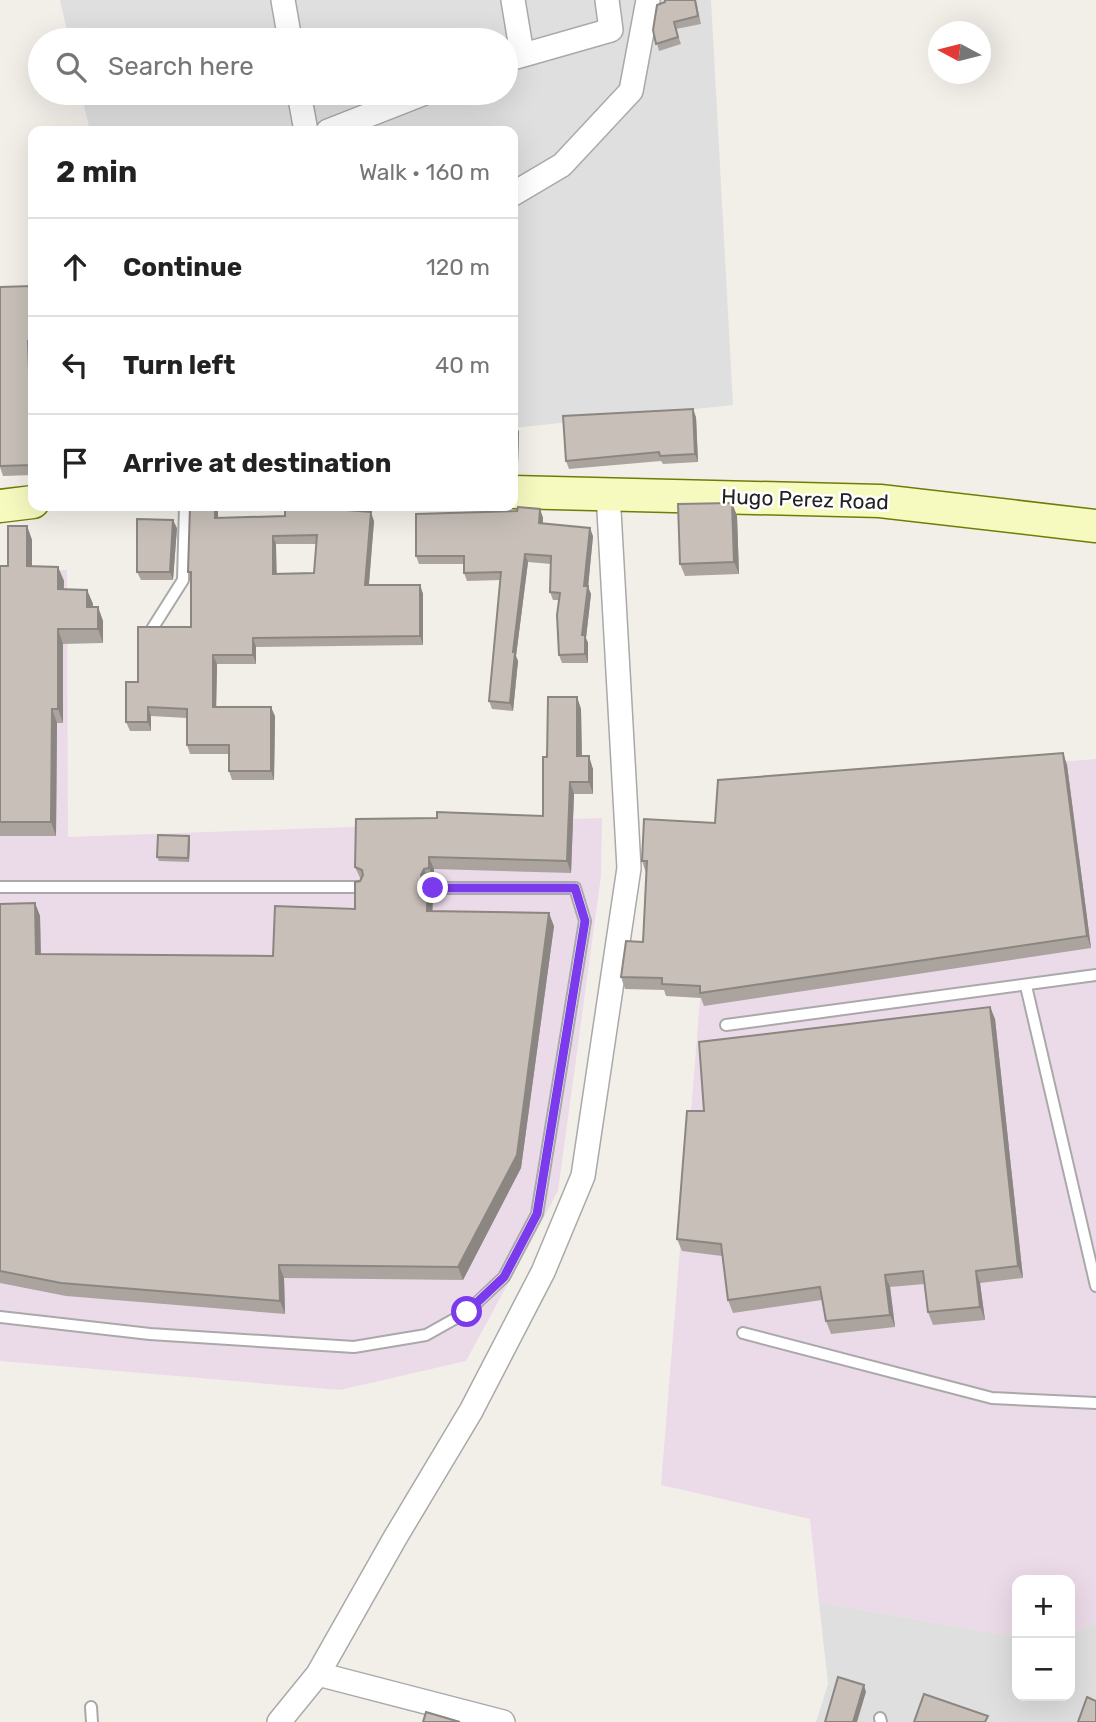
<!DOCTYPE html>
<html lang="en">
<head>
<meta charset="utf-8">
<style>
	:root { --surface:#fff; --page:#f2f2f2; --text:#222; --muted:#767676; --line:#e0e0e0 }
	body { margin:0; font-family:Rubik,sans-serif; background:var(--page); color:var(--text) }
	.controls { position:absolute; right:21px; bottom:21px; display:grid; overflow:hidden; border-radius:14px; box-shadow:0 7px 28px #0002 }
	.controls button { width:63px; height:63px; display:grid; place-items:center; padding:0; border:0; border-bottom:2px solid var(--line); background:var(--surface); color:var(--text); font:35px sans-serif }
	.compass { position:absolute; left:928px; top:21px; width:63px; height:63px; border-radius:50%; background:var(--surface); box-shadow:0 7px 28px #0002; rotate:277deg }
	.stop { position:absolute; width:21px; height:21px; margin:-16px; border:5px solid #7c3aed; border-radius:50%; background:#fff }
	.stop.end { background:#7c3aed; border-color:#fff; box-shadow:0 2px 7px #0008 }
	.list { margin:0; padding:0; list-style:none }
	h2 { display:flex; justify-content:space-between; align-items:center; height:91px; margin:0; padding:0 28px; font-size:30px }
	h2 small { font-size:23px; font-weight:400; color:var(--muted) }
	.list li { display:grid; grid-template-columns:46px 1fr auto; gap:21px; align-items:center; box-sizing:border-box; height:98px; padding:0 28px; border-top:2px solid var(--line) }
	.list b { display:block; font-size:26px; white-space:nowrap }
	.list em { font-size:23px; font-style:normal; color:var(--muted) }
	.icon { flex:none; width:38px; height:38px; fill:none; stroke:currentColor; stroke-width:2; stroke-linecap:round; stroke-linejoin:round }
	.map { position:relative; flex:none; width:1096px; height:1722px; overflow:hidden }
	.search { position:absolute; background:var(--surface); box-shadow:0 7px 28px #0002; left:28px; top:28px; width:490px; height:77px; display:flex; align-items:center; gap:18px; box-sizing:border-box; padding:0 24px; border-radius:38px; color:var(--muted); font-size:26px }
	.panel { position:absolute; background:var(--surface); box-shadow:0 7px 28px #0002; left:28px; top:126px; width:490px; height:385px; border-radius:14px }
	.map>svg:first-child { display:block }
</style>
</head>
<body>
<div class="map">
<svg width="1096" height="1722" viewBox="0 0 1096 1722">
	<rect width="100%" height="100%" fill="#f2efe9"/>
	<!-- residential -->
	<path fill="#e0dfdf" d="M 60,0 L 711,0 L 733,405 L 513,428 L 513,131 L 90,131 L 81,93 L 506,93 L 506,40 L 69,40 Z
		M 819,1602 L 1017,1637 L 1017,1696 L 1070,1696 L 1070,1635 L 1096,1623 L 1096,1722 L 816,1722 L 828,1684 Z"/>
	<!-- industrial -->
	<path fill="#ebdbe8" d="M 67,570 L 68,837 L 602,818 L 601,876 L 558,1191 L 466,1361 L 340,1390 L 0,1361 L 0,573 Z
		M 1096,759 L 1096,1623 L 1070,1635 L 1070,1580 L 1017,1580 L 1017,1637 L 819,1602 L 810,1519 L 661,1485 L 717,789 Z"/>
	<g fill="none" stroke-linecap="round" stroke-linejoin="round">
		<!-- lane casing -->
		<g stroke="#a9a9a9" stroke-width="14">
			<path id="lane" d="M 152,629 L 183,580 L 185,506
				M 0,887 L 360,887
				M 1026,986 L 1096,1286
				M 726,1025 L 1096,975
				M 0,1317 L 150,1334 L 354,1347 L 426,1335 L 467,1312 L 504,1277 L 537,1214 L 585,921 L 575,888 L 433,888
				M 743,1333 L 992,1398 L 1096,1403
				M 91,1707 L 92,1722
				M 880,1718 L 881,1722"/>
		</g>
		<!-- street casing -->
		<g stroke="#a9a9a9" stroke-width="26">
			<path id="street" d="M 283,0 L 290,40
				M 513,0 L 522,54
				M 506,60 L 611,30 L 607,0
				M 299,93 L 306,131
				M 328,131 L 425,93
				M 513,194 L 562,165 L 631,91 L 648,0
				M 318,1674 L 503,1722
				M 279,1722 L 318,1674 L 395,1538 L 471,1411 L 543,1272 L 583,1176 L 629,868 L 608,493"/>
		</g>
		<!-- secondary casing -->
		<g stroke="#707d05" stroke-width="35">
			<path id="secondary" d="M 513,492 L 880,501 L 1096,526
				M 0,506 L 33,502"/>
		</g>
		<!-- lane -->
		<use href="#lane" stroke="#fff" stroke-width="10"/>
		<!-- street -->
		<use href="#street" stroke="#fff" stroke-width="23"/>
		<!-- secondary -->
		<use href="#secondary" stroke="#f7fabf" stroke-width="32"/>
	</g>
	<!-- wall -->
	<path fill="#aba49e" fill-rule="evenodd" d="M 665,0 L 696,0 L 701,24 L 676,29 L 681,44 L 659,51 L 653,30 L 665,2 Z
		M 32,286 L 33,290 L 33,351 L 31,351 L 33,403 L 33,475 L 3,476 L 0,467 L 0,287 Z
		M 696,417 L 698,462 L 663,464 L 661,461 L 569,469 L 566,461 Z
		M 513,424 L 519,432 L 518,464 L 513,464 Z
		M 732,503 L 737,516 L 739,574 L 685,576 L 680,564 Z
		M 313,507 L 374,521 L 369,585 L 420,585 L 423,594 L 423,645 L 256,647 L 256,664 L 217,664 L 216,707 L 275,716 L 274,780 L 232,780 L 229,771 L 229,754 L 190,754 L 187,745 L 187,718 L 151,716 L 151,731 L 130,731 L 126,722 L 138,682 L 191,627 L 191,581 L 188,572 L 218,518 L 285,516 ZM 276,544 L 316,544 L 314,573 L 276,574 Z
		M 540,509 L 543,518 L 543,523 L 593,536 L 588,587 L 591,594 L 586,638 L 588,643 L 588,663 L 562,663 L 559,655 L 559,600 L 553,600 L 550,592 L 551,564 L 528,562 L 516,656 L 518,661 L 513,711 L 492,709 L 489,701 L 501,580 L 467,581 L 464,573 L 464,564 L 419,564 L 416,556 L 517,511 Z
		M 27,526 L 32,540 L 32,566 L 58,567 L 64,581 L 64,589 L 87,590 L 93,604 L 92,607 L 98,607 L 103,621 L 103,643 L 63,644 L 63,723 L 57,723 L 56,836 L 0,836 L 0,566 L 8,566 Z
		M 177,528 L 173,580 L 141,580 L 137,572 Z
		M 577,697 L 581,709 L 582,756 L 593,769 L 593,794 L 574,794 L 571,873 L 434,869 L 434,880 L 429,882 L 428,883 L 433,896 L 432,911 L 554,926 L 521,1168 L 463,1280 L 284,1278 L 285,1314 L 66,1296 L 0,1283 L 0,904 L 35,903 L 40,916 L 41,954 L 273,956 L 355,909 L 361,880 L 355,867 L 437,818 L 543,816 L 547,757 Z
		M 1063,753 L 1067,765 L 1091,948 L 704,1006 L 701,998 L 666,996 L 664,990 L 625,989 L 621,977 L 643,942 L 646,873 L 642,861 L 715,823 Z
		M 189,836 L 190,840 L 189,862 L 159,861 L 157,857 Z
		M 990,1007 L 995,1019 L 1023,1278 L 980,1283 L 985,1320 L 933,1325 L 928,1312 L 924,1284 L 890,1287 L 895,1327 L 831,1334 L 826,1321 L 822,1300 L 733,1313 L 728,1300 L 722,1256 L 682,1251 L 677,1239 L 704,1111 Z"/>
	<!-- shaded-wall -->
	<path fill="#8b8681" d="M 32,286 L 33,290 L 33,334 Z
		M 28,341 L 31,351 L 33,439 L 31,434 Z
		M 693,409 L 696,417 L 698,462 L 695,454 Z
		M 516,424 L 519,432 L 518,464 L 515,455 Z
		M 732,503 L 737,516 L 739,574 L 734,562 Z
		M 215,506 L 218,506 L 218,526 L 215,518 Z
		M 540,509 L 543,518 L 542,531 L 539,523 Z
		M 371,512 L 374,521 L 368,594 L 365,585 Z
		M 173,520 L 177,528 L 173,580 L 170,572 Z
		M 27,526 L 32,540 L 32,580 L 27,566 Z
		M 590,528 L 593,536 L 588,587 L 591,594 L 586,638 L 588,643 L 588,663 L 585,654 L 582,635 L 584,586 Z
		M 273,536 L 276,544 L 277,583 L 273,574 Z
		M 525,554 L 528,562 L 516,656 L 518,661 L 513,711 L 510,703 L 513,652 Z
		M 58,567 L 64,581 L 63,603 L 58,589 Z
		M 420,585 L 423,594 L 423,645 L 420,636 Z
		M 87,590 L 93,604 L 92,621 L 87,607 Z
		M 98,607 L 103,621 L 103,643 L 98,629 Z
		M 58,629 L 63,644 L 63,723 L 58,709 Z
		M 253,638 L 256,647 L 256,664 L 253,655 Z
		M 213,655 L 217,664 L 216,716 L 213,707 Z
		M 577,697 L 581,709 L 582,769 L 577,756 Z
		M 148,707 L 151,716 L 151,731 L 148,722 Z
		M 271,707 L 275,716 L 274,780 L 271,771 Z
		M 52,709 L 57,723 L 56,836 L 51,822 Z
		M 1063,753 L 1067,765 L 1091,948 L 1087,936 Z
		M 589,756 L 593,769 L 593,794 L 589,782 Z
		M 570,782 L 574,794 L 571,873 L 567,861 Z
		M 189,836 L 190,840 L 189,862 L 188,858 Z
		M 429,857 L 434,869 L 434,880 L 429,868 Z
		M 424,869 L 429,882 L 425,887 L 421,875 Z
		M 428,883 L 433,896 L 432,924 L 427,911 Z
		M 35,903 L 40,916 L 41,967 L 36,954 Z
		M 549,913 L 554,926 L 521,1168 L 463,1280 L 458,1267 Z
		M 990,1007 L 995,1019 L 1023,1278 L 1018,1266 Z
		M 279,1265 L 284,1278 L 285,1314 L 280,1301 Z
		M 976,1271 L 980,1283 L 985,1320 L 980,1307 Z
		M 885,1275 L 890,1287 L 895,1327 L 890,1315 Z
		M 864,1685 L 866,1692 L 857,1722 L 853,1722 Z"/>
	<!-- building -->
	<path fill="#c7bfb8" stroke="#8b8681" stroke-width="2" fill-rule="evenodd" d="M 665,0 L 695,0 L 698,16 L 674,22 L 678,37 L 656,44 L 653,30 L 657,5 L 665,2 Z
		M 32,286 L 33,341 L 28,341 L 31,434 L 33,434 L 33,465 L 0,466 L 0,287 Z
		M 693,409 L 695,454 L 660,456 L 659,452 L 566,461 L 563,416 Z
		M 513,424 L 516,424 L 515,455 L 513,455 Z
		M 732,503 L 734,562 L 680,564 L 678,504 Z
		M 190,506 L 215,506 L 215,518 L 285,516 L 285,506 L 310,506 L 310,507 L 371,512 L 365,585 L 420,585 L 420,636 L 253,638 L 253,655 L 213,655 L 213,707 L 271,707 L 271,771 L 229,771 L 229,745 L 187,745 L 187,709 L 148,707 L 148,722 L 126,722 L 126,682 L 138,682 L 138,627 L 191,627 L 191,572 L 188,572 ZM 317,535 L 314,573 L 273,574 L 273,536 Z
		M 518,507 L 540,509 L 539,523 L 590,528 L 584,586 L 588,586 L 582,635 L 585,635 L 585,654 L 559,655 L 557,615 L 560,593 L 550,592 L 551,556 L 525,554 L 513,652 L 515,652 L 510,703 L 489,701 L 501,572 L 464,573 L 464,556 L 416,556 L 416,514 L 517,511 Z
		M 137,519 L 173,520 L 170,572 L 137,572 Z
		M 8,526 L 27,526 L 27,566 L 58,567 L 58,589 L 87,590 L 87,607 L 98,607 L 98,629 L 58,629 L 58,709 L 52,709 L 51,822 L 0,822 L 0,566 L 8,566 Z
		M 548,697 L 577,697 L 577,756 L 589,756 L 589,782 L 570,782 L 567,861 L 429,857 L 429,868 L 424,869 L 421,875 L 422,880 L 428,883 L 427,911 L 549,913 L 517,1155 L 458,1267 L 279,1265 L 280,1301 L 61,1283 L 0,1271 L 0,904 L 35,903 L 36,954 L 273,956 L 275,906 L 355,909 L 355,882 L 360,881 L 363,875 L 362,870 L 355,867 L 356,819 L 437,818 L 437,812 L 543,816 L 543,757 L 547,757 Z
		M 1063,753 L 1087,936 L 700,993 L 700,986 L 662,984 L 662,978 L 621,977 L 626,941 L 643,942 L 647,861 L 642,861 L 644,819 L 715,823 L 718,780 Z
		M 158,835 L 189,836 L 188,858 L 157,857 Z
		M 990,1007 L 1018,1266 L 976,1271 L 980,1307 L 928,1312 L 923,1271 L 885,1275 L 890,1315 L 826,1321 L 820,1287 L 728,1300 L 721,1244 L 677,1239 L 687,1111 L 704,1111 L 699,1042 Z
		M 838,1677 L 864,1685 L 853,1722 L 825,1722 Z
		M 924,1694 L 988,1716 L 985,1722 L 914,1722 Z
		M 1087,1697 L 1096,1701 L 1096,1722 L 1078,1722 Z
		M 426,1712 L 460,1722 L 423,1722 Z"/>
	<g fill="none" stroke-linecap="round" stroke-linejoin="round">
		<!-- route -->
		<path stroke="#7c3aed" stroke-width="9" d="M 433,888 L 575,888 L 585,921 L 537,1214 L 504,1277 L 467,1312"/>
	</g>
	<g text-anchor="middle" dominant-baseline="central" stroke-width="5" stroke-linejoin="round" paint-order="stroke">
		<!-- street labels -->
		<g font-size="21" fill="#222" stroke="#fff">
			<text transform="translate(805 499) rotate(2)">Hugo Perez Road</text>
		</g>
	</g>
</svg>
<div class="controls">
<button>+</button>
<button>−</button>
</div>
<svg class="compass" viewBox="-18 -18 36 36"><path d="M0-13l5 13h-10z" fill="#e53935"/><path d="M0 13l5-13h-10z" fill="#767676"/></svg>
<div class="stop" style="left:467px;top:1312px"></div>
<div class="stop end" style="left:433px;top:888px"></div>
<div class="search"><svg class="icon" aria-label="search" viewBox="0 0 24 24"><circle cx="10" cy="10" r="6"/><path d="M15 15l6 6"/></svg>Search here</div>
<section class="panel">
<h2>2 min<small>Walk · 160 m</small></h2>
<ul class="list">
<li><svg class="icon" aria-label="ahead" viewBox="0 0 24 24"><path d="M12 20V5M6 11l6-6 6 6"/></svg><div><b>Continue</b></div><em>120 m</em></li>
<li><svg class="icon" aria-label="left" viewBox="0 0 24 24"><path d="M17 20v-9H6M10 6l-5 5 5 5"/></svg><div><b>Turn left</b></div><em>40 m</em></li>
<li><svg class="icon" aria-label="arrive" viewBox="0 0 24 24"><path d="M6 21V4h12l-3 4 3 4H6"/></svg><div><b>Arrive at destination</b></div></li>
</ul>
</section>
</div>
</body>
</html>
